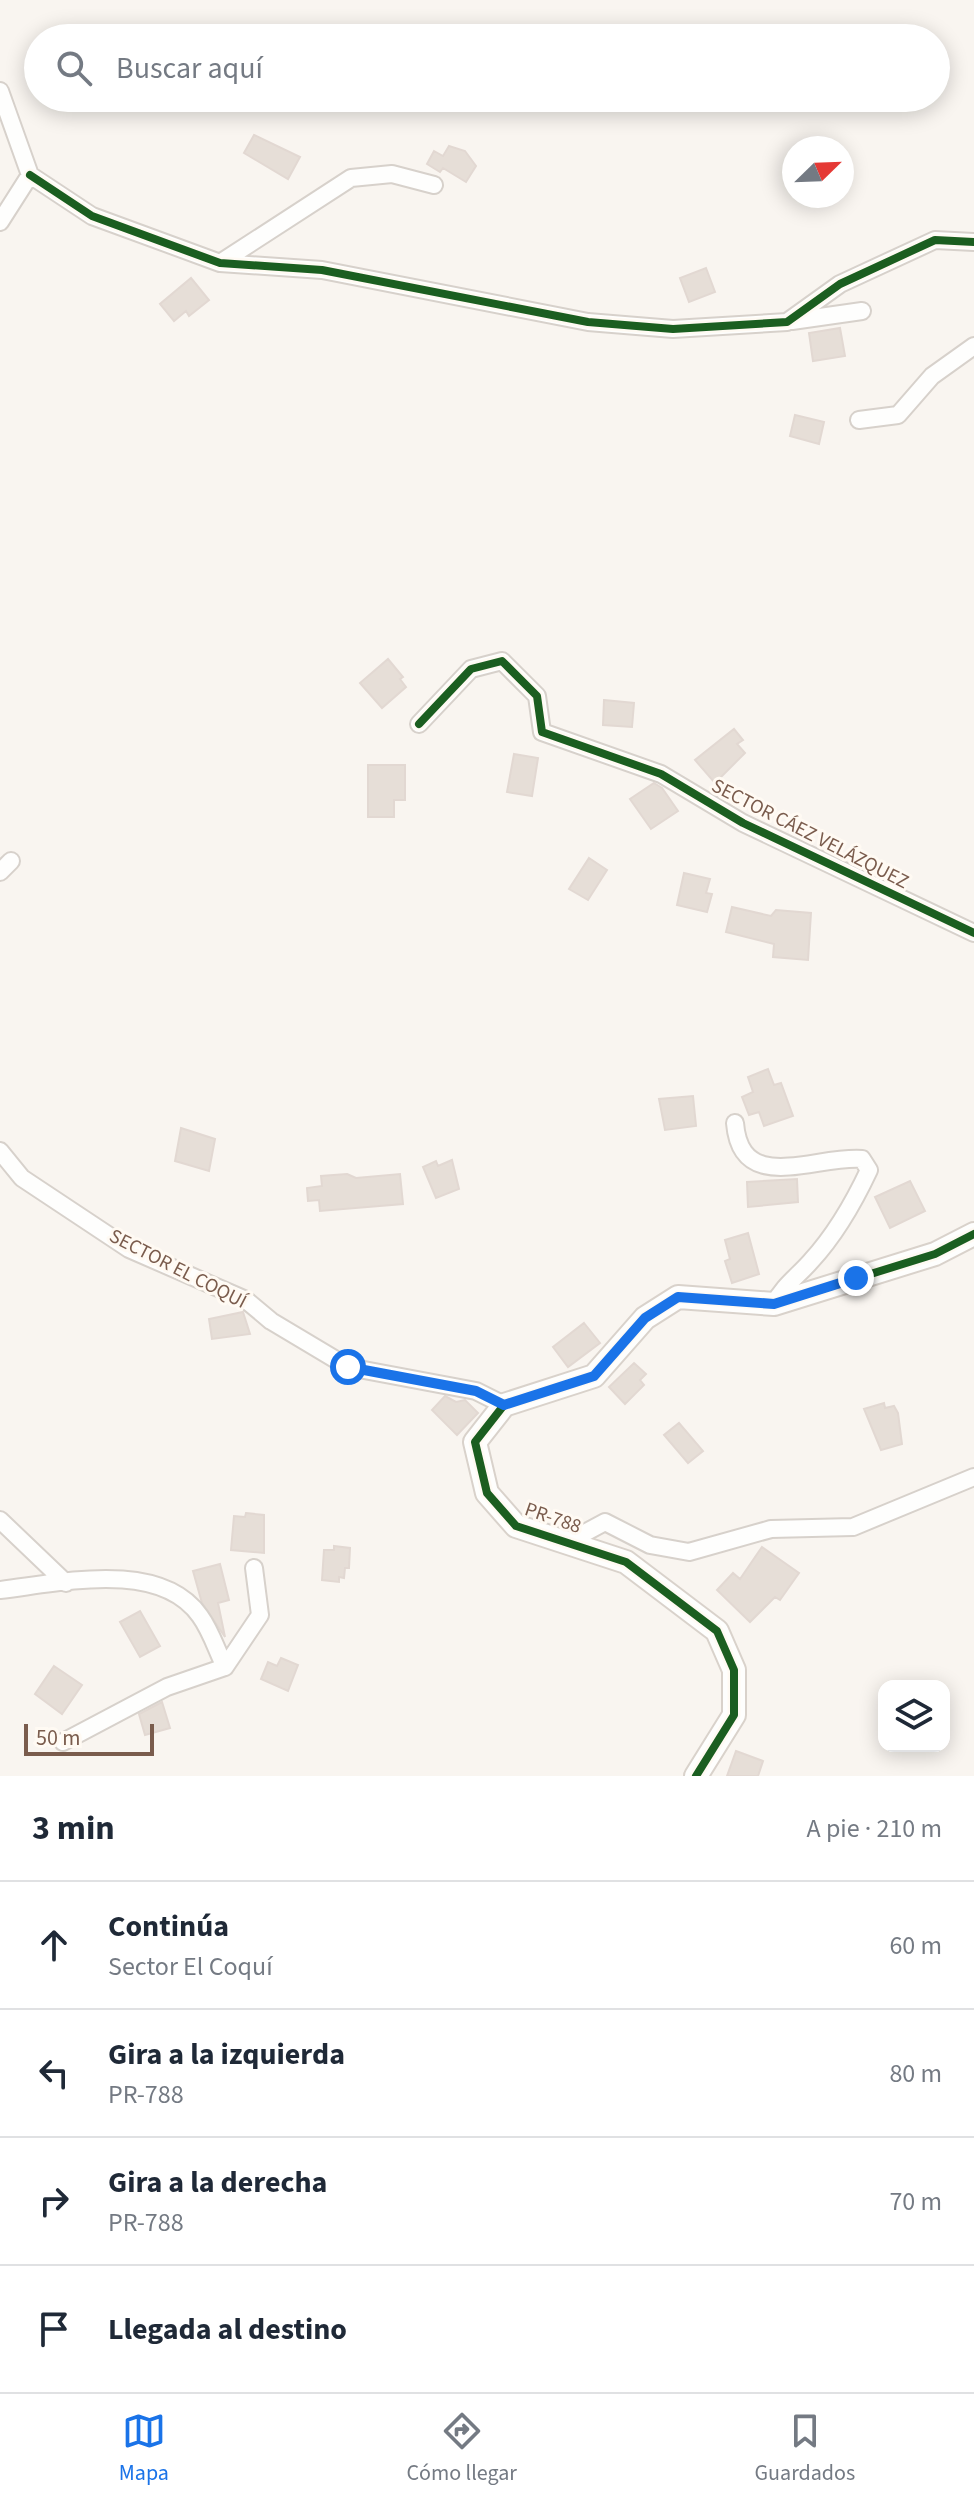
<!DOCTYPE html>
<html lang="es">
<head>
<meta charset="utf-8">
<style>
	:root { --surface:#fff; --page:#f2f2f3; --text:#1f2937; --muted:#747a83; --line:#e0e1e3; --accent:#1a73e8 }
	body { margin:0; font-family:"Source Sans 3",sans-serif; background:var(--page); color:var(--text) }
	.controls { position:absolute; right:24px; bottom:24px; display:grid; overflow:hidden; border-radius:16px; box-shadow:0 4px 20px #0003 }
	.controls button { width:72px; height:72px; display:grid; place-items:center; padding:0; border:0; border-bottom:2px solid var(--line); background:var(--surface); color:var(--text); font:40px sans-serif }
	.compass { position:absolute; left:782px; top:136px; width:72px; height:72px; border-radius:50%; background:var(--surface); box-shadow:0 4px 20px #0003; rotate:67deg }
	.scale { position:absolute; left:24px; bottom:20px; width:130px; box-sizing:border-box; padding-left:8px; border:4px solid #7a5c4d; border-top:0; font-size:22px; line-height:28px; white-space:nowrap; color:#7a5c4d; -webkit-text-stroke:6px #fffaf3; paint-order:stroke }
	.stop { position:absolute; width:24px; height:24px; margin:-18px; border:6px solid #1a73e8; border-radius:50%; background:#fff }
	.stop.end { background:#1a73e8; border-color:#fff; box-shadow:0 2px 8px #0008 }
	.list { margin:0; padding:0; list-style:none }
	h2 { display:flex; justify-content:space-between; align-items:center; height:104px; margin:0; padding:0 32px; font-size:34px }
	h2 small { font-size:26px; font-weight:400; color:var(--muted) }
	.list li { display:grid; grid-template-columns:52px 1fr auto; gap:24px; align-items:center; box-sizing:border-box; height:128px; padding:0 32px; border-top:2px solid var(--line) }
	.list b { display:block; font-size:30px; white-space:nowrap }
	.list p { margin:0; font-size:26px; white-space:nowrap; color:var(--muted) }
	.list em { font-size:26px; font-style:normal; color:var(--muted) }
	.icon { flex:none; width:44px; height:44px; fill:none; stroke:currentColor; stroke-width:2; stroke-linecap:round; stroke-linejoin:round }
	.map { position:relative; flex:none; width:974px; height:1776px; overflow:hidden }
	.search { position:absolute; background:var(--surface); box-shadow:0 4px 20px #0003; left:24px; right:24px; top:24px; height:88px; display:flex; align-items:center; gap:20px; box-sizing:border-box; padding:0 28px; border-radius:44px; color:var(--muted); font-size:30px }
	.sheet { height:616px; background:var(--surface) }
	nav { display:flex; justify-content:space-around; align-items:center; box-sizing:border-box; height:112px; border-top:2px solid var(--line); background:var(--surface); font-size:22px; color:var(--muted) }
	nav a { display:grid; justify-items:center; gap:4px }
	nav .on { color:var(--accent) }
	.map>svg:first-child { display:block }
</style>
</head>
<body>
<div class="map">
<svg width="974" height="1776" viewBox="0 0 974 1776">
	<rect width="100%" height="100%" fill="#f9f5f0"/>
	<!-- building -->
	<path fill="#e6ded7" stroke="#e2d8d2" stroke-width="2" d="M 254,135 L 300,157 L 288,179 L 244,153 Z
		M 449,146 L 465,151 L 476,166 L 466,182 L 443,168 L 440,172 L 427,164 L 434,151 L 443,156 Z
		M 706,268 L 715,292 L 689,302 L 680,278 Z
		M 191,278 L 209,300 L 189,316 L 186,311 L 174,321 L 160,304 Z
		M 840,328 L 845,356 L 813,361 L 809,333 Z
		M 795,415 L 824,422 L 819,444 L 790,436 Z
		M 388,659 L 403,677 L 400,679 L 406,687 L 382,708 L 360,683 Z
		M 604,700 L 634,703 L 632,727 L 603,725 Z
		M 734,729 L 743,740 L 737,744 L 745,753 L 715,783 L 695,760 Z
		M 514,754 L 538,758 L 532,796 L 507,792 Z
		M 368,765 L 405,765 L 405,800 L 394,800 L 394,817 L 368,817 Z
		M 654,783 L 662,788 L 678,811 L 651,829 L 630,799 Z
		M 589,858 L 607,870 L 588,900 L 569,889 Z
		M 684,873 L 710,879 L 706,893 L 712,894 L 707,912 L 677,905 Z
		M 732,907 L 771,916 L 776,910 L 811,913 L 808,960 L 773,957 L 774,944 L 726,932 Z
		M 768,1069 L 774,1085 L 781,1083 L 793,1116 L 764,1126 L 759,1112 L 749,1115 L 742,1097 L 753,1092 L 748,1077 Z
		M 693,1096 L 696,1126 L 665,1130 L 659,1099 Z
		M 181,1128 L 215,1139 L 209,1171 L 175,1161 Z
		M 452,1160 L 459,1189 L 436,1198 L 423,1167 L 436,1161 L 438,1166 Z
		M 347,1174 L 356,1178 L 400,1174 L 403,1204 L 320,1211 L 319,1200 L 308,1201 L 307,1188 L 322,1186 L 321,1176 Z
		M 797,1179 L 798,1202 L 748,1207 L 747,1182 Z
		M 910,1181 L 925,1211 L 890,1228 L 875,1197 Z
		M 748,1233 L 759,1274 L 732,1283 L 725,1261 L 730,1259 L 725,1240 Z
		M 243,1312 L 250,1334 L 212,1339 L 209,1319 Z
		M 584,1323 L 600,1343 L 568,1367 L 553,1347 Z
		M 634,1363 L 646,1374 L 640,1380 L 644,1385 L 625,1404 L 609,1387 Z
		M 445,1396 L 456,1402 L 465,1400 L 478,1413 L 457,1435 L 432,1410 Z
		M 884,1403 L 885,1408 L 894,1406 L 898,1413 L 902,1444 L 881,1450 L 864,1409 Z
		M 679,1423 L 703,1451 L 688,1463 L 664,1435 Z
		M 246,1513 L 264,1515 L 264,1553 L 231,1550 L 234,1516 L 245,1517 Z
		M 334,1546 L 350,1548 L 349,1568 L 345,1568 L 344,1578 L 339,1577 L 339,1582 L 322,1580 L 324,1550 L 334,1550 Z
		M 762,1547 L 799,1573 L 780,1600 L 775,1597 L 750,1622 L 717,1590 L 733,1573 L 740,1579 Z
		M 220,1564 L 229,1600 L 218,1603 L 225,1637 L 202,1603 L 193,1571 Z
		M 140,1611 L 160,1646 L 140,1657 L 120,1622 Z
		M 281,1658 L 298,1665 L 288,1691 L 261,1679 L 268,1662 L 277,1666 Z
		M 54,1666 L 82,1685 L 62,1714 L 35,1694 Z
		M 162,1702 L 170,1728 L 145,1735 L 139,1714 Z
		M 736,1751 L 763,1761 L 758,1776 L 727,1776 Z"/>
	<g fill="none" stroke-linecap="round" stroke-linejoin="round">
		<!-- street casing -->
		<g stroke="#d7d1cb" stroke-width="20">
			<path id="street" d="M 0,91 L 30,175 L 0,222
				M 30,175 L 92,216 L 220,263 L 322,270 L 588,322 L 673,329 L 787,322 L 840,284 L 935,240 L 974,242
				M 220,263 L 351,178 L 392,174 L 434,185
				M 792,321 L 862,311
				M 859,420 L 898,415 L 932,376 L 974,346
				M 419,724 L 471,669 L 502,661 L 537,696 L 542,732 L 661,774 L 743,823 L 974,933
				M 0,872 L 11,861
				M 735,1123 C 741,1196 815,1155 862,1159 L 869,1170 C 854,1202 835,1235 811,1261 C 798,1276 783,1286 774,1304
				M 0,1151 L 22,1178 L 129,1249 L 246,1300 L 271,1321 L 348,1367 L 476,1391 L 504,1405
				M 0,1520 L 66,1583
				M 576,1543 L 579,1536 L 605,1522 L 650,1545 L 689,1552 L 771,1529 L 853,1527 L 974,1477
				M 0,1590 C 60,1583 160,1559 200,1616 C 211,1631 217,1651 225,1667
				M 63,1742 L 167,1687 L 225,1667 L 260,1615 L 254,1568"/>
		</g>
		<!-- secondary casing -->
		<g stroke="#d9d2cb" stroke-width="26">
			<path id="secondary" d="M 696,1776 L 734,1715 L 734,1670 L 717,1631 L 626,1562 L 516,1526 L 487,1493 L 475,1442 L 504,1405 L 594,1376 L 645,1318 L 678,1297 L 774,1304 L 935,1254 L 974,1234"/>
		</g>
		<!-- street -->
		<use href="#street" stroke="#fefefd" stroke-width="16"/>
		<!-- secondary -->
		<use href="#secondary" stroke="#fefefd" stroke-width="22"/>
		<!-- cycleway casing -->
		<g stroke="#fffaf3" stroke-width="13">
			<path id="cycleway" d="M 30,175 L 92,216 L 220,263 L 322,270 L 588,322 L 673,329 L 787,322 L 840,284 L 935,240 L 974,242
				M 419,724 L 471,669 L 502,661 L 537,696 L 542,732 L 661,774 L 743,823 L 974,933
				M 696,1776 L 734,1715 L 734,1670 L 717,1631 L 626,1562 L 516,1526 L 487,1493 L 475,1442 L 504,1405 L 594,1376 L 645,1318 L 678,1297 L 774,1304 L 935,1254 L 974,1234"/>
		</g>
		<!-- cycleway -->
		<use href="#cycleway" stroke="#1b5e20" stroke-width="8"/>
	</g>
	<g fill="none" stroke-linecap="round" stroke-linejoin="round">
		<!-- route -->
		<path stroke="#1a73e8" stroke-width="10" d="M 348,1367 L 476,1391 L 504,1405 L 594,1376 L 645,1318 L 678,1297 L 774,1304 L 856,1278"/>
	</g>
	<g text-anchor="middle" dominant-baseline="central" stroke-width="6" stroke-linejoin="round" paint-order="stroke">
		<!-- street labels -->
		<g font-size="20" fill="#7a5c4d" stroke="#fffaf3">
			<text transform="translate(810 834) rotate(27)">SECTOR CÁEZ VELÁZQUEZ</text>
			<text transform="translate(178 1269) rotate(27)">SECTOR EL COQUÍ</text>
			<text transform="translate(553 1518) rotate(19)">PR-788</text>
		</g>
	</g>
</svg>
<div class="controls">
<button><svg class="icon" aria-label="layers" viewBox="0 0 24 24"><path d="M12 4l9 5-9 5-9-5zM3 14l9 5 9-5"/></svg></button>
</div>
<svg class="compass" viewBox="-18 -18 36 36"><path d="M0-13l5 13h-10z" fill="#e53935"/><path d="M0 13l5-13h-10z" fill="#747a83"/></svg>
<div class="scale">50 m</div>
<div class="stop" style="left:348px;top:1367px"></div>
<div class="stop end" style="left:856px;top:1278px"></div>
<div class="search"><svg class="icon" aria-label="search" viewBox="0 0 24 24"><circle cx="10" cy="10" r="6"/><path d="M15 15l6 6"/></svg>Buscar aquí</div>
</div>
<section class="sheet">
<h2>3 min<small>A pie · 210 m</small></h2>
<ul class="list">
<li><svg class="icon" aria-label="ahead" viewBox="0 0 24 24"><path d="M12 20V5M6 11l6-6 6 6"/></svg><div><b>Continúa</b><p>Sector El Coquí</p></div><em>60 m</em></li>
<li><svg class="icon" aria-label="left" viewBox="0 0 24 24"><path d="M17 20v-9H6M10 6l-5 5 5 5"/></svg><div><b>Gira a la izquierda</b><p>PR-788</p></div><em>80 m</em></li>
<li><svg class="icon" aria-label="right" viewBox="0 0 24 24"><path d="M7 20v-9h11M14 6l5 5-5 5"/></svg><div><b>Gira a la derecha</b><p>PR-788</p></div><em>70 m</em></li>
<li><svg class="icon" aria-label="arrive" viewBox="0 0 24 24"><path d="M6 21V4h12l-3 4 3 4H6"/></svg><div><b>Llegada al destino</b></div></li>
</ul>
</section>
<nav>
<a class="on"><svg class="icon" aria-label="map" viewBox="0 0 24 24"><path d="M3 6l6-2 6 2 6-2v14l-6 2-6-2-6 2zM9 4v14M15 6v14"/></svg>Mapa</a>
<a><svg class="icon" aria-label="directions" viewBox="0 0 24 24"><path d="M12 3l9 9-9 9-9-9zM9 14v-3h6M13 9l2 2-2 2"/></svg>Cómo llegar</a>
<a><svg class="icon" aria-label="saved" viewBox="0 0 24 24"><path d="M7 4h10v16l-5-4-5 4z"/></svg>Guardados</a>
</nav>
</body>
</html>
